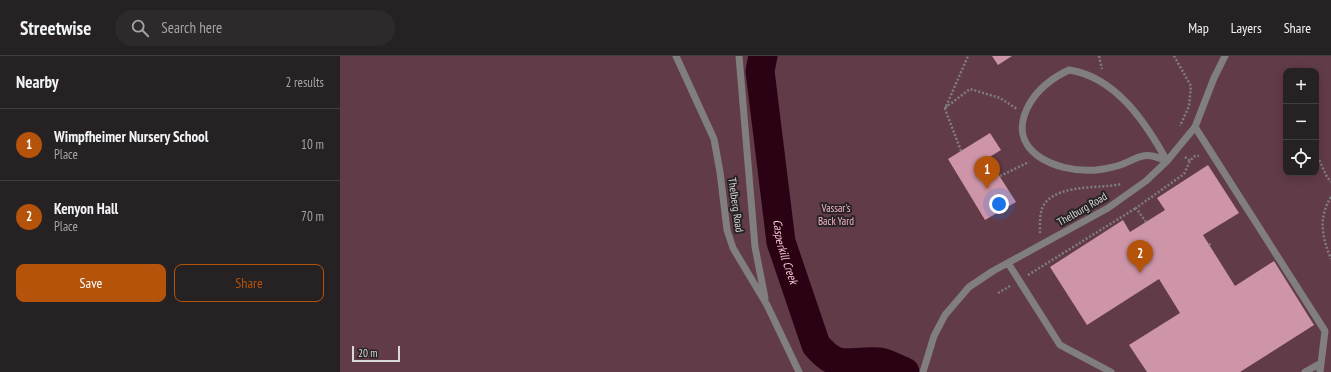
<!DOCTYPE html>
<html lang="en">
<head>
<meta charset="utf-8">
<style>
	:root { --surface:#262223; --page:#2e2a2b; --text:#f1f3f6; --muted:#a4a4a6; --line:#423f41; --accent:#b45309 }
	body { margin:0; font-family:"PT Sans Narrow",sans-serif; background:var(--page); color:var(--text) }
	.controls { position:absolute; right:12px; top:12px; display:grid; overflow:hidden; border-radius:8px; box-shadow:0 2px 10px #0003 }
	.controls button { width:36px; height:36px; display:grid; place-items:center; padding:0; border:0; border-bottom:1px solid var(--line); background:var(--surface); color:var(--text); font:20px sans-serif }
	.scale { position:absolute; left:12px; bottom:10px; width:48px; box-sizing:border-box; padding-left:4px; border:2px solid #dad7d8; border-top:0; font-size:11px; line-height:14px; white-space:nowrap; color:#dad7d8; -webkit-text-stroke:3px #282425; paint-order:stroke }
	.you { position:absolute; left:659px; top:148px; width:14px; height:14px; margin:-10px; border:3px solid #fff; border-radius:50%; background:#1a73e8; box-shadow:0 0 0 6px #1a73e833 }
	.badge { display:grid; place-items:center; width:26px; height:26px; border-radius:50%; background:var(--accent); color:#fff; font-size:13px; font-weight:700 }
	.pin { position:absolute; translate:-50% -33px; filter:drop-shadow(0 1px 2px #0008) }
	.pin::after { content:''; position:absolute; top:21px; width:14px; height:12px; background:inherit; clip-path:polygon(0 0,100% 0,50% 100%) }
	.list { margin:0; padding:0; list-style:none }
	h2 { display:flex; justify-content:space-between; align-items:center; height:52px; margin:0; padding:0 16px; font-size:17px }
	h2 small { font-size:13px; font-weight:400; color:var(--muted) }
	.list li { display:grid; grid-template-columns:26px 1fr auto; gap:12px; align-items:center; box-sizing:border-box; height:72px; padding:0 16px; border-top:1px solid var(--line) }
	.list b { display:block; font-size:15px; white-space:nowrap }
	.list p { margin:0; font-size:13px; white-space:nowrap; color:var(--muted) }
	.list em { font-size:13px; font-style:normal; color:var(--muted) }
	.actions { display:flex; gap:8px; padding:12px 16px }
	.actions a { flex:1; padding:9px 0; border:1px solid var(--accent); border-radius:8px; text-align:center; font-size:14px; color:var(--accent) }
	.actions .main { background:var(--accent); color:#fff }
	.icon { flex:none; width:22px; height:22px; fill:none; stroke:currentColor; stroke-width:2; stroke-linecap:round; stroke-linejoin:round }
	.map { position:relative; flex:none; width:991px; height:316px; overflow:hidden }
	header { display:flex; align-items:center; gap:24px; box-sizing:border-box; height:56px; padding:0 20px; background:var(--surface); border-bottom:1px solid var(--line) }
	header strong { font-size:19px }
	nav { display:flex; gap:22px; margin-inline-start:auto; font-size:14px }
	.search { width:280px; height:36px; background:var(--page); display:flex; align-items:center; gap:10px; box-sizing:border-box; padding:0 14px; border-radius:22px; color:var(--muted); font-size:15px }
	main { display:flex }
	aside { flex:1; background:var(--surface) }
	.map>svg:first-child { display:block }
</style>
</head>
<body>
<header>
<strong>Streetwise</strong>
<div class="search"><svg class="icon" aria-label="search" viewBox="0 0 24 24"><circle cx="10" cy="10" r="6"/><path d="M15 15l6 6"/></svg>Search here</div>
<nav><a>Map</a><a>Layers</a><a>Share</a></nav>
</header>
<main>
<aside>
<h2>Nearby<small>2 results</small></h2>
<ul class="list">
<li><span class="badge">1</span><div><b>Wimpfheimer Nursery School</b><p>Place</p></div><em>10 m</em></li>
<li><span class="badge">2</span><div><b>Kenyon Hall</b><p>Place</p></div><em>70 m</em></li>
</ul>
<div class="actions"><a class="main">Save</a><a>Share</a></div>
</aside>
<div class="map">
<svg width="991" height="316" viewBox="0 0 991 316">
	<rect width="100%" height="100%" fill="#322e2f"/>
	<!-- green -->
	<path fill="#613b48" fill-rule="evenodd" d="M 0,0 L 991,0 L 991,316 L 0,316 ZM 946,15 L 976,15 L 976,117 L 946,117 Z"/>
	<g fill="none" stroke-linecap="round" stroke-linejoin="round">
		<!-- river -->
		<path stroke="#2b0214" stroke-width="29" id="s1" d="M 423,0 L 420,15 L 441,186 L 476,289 C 499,316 507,304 539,306 C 547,307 557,313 565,316"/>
	</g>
	<!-- building -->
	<path fill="#cd95a7" d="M 652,0 L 672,0 L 658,9 Z
		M 650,77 L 661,94 L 648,102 L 676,146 L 645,164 L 608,103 Z
		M 868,109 L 899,157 L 863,179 L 895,230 L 934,205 L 974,269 L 900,316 L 807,316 L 789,289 L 840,257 L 819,223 L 747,269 L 710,211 L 783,164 L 790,176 L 825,154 L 817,142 Z"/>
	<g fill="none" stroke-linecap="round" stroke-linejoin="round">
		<!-- path -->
		<path stroke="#807d7e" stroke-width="2.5" stroke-dasharray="2 2" stroke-linecap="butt" d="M 759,0 L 762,13
			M 834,0 L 851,30 L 849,50 L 840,70
			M 605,52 L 630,33 L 660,42 L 677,53
			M 621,95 L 605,53 L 628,0
			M 976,97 L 987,121 L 991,126
			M 845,101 L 850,105 L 855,100 L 859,100
			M 660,120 L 689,106
			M 991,141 C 978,162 982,181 991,203
			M 806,166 L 796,152 L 844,118 L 850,105
			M 700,177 C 700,168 699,153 706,146 C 722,128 759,133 781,128
			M 869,189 L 871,187
			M 688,219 L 796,152
			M 658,237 L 670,230"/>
		<!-- lane -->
		<path stroke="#807e7e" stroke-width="7" d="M 336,0 L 374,83 L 380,116 L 387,174 L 393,192 L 427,249 L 459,316
			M 399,0 L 415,191 L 425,242
			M 729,14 C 776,21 806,67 827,105 C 819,102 811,98 803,100 C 797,101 790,105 783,108 C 775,111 765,113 756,114 C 716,117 662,95 690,47 C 699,32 714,21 729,14 Z
			M 855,71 L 985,275 L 980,316
			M 668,207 L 720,289 L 771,316
			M 583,316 L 594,280 L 605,259 L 629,231 L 653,215 L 768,152 L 806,125 L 827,105 L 855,71 L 874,22 L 885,0
			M 965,316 L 981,307"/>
	</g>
	<g text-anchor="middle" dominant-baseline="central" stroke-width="4" stroke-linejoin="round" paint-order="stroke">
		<!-- street labels -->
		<g font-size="11" fill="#dad7d8" stroke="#282425">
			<text transform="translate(396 149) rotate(82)">Thelberg Road</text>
			<text transform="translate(742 153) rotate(-30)">Thelburg Road</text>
		</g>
		<!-- park labels -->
		<g font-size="11" fill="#f8b6cb" stroke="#282425">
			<text x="496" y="152">Vassar's<tspan x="496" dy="13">Back Yard</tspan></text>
		</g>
		<!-- water labels -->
		<g font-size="12" font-style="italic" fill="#fbc8d8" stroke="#282425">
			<text stroke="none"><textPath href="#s1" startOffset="198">Casperkill Creek</textPath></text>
		</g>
	</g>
</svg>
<div class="controls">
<button>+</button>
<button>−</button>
<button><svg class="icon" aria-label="locate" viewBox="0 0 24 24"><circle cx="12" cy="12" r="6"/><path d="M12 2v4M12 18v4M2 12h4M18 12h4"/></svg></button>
</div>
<div class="scale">20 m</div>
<div class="you"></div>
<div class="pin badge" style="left:647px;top:133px">1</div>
<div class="pin badge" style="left:800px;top:217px">2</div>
</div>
</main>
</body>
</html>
